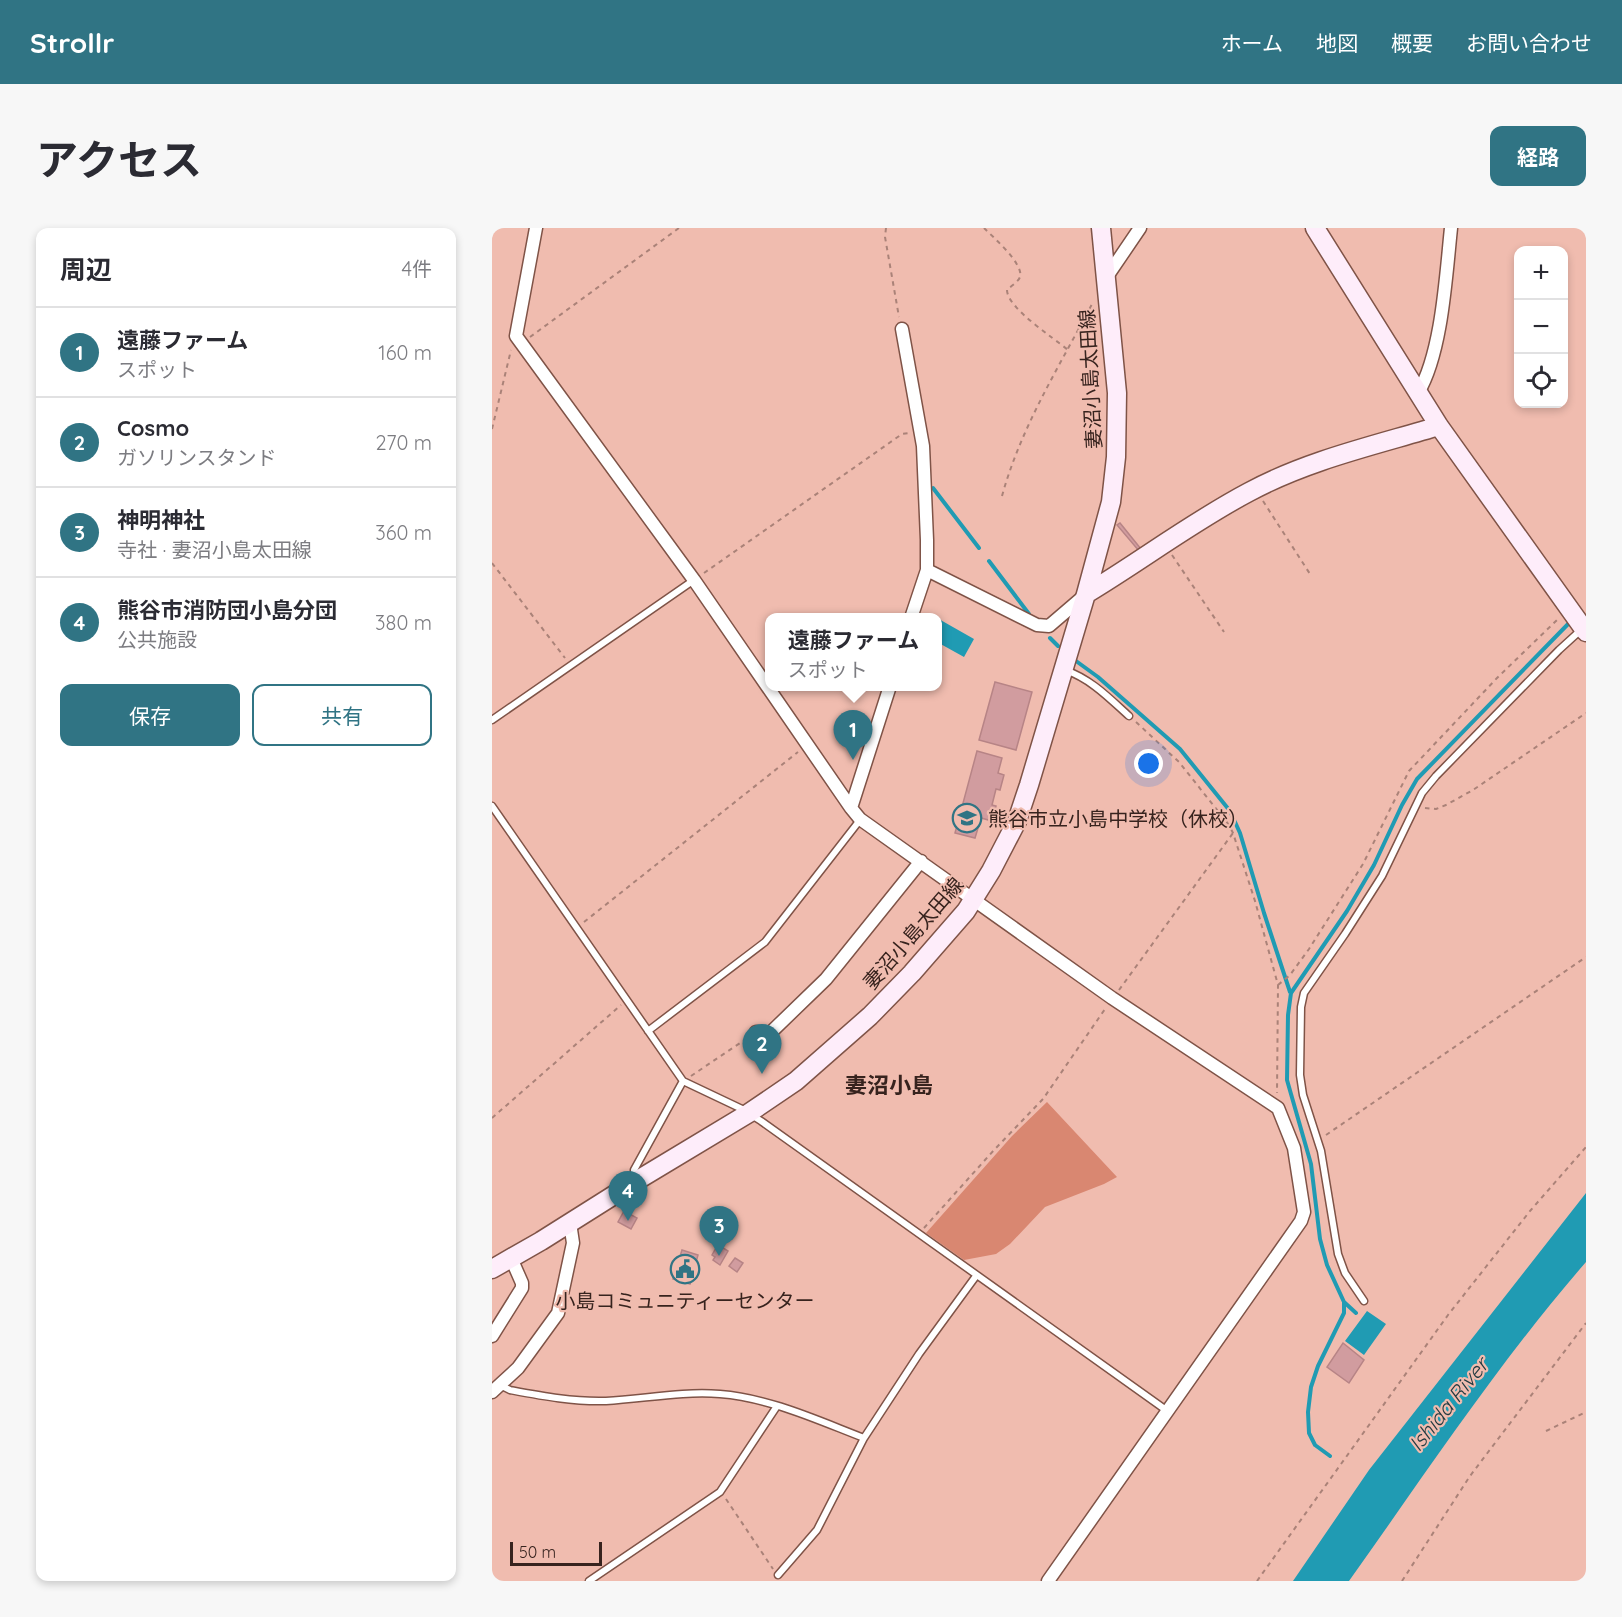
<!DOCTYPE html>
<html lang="ja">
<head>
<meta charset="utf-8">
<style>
	:root { --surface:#fff; --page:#f7f7f7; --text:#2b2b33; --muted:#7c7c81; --line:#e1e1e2; --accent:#307484 }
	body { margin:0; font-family:Quicksand,"Noto Sans JP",sans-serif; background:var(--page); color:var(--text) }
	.controls { position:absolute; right:18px; top:18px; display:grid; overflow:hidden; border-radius:12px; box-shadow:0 3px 9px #0003 }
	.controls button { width:54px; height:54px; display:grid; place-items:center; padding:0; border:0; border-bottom:2px solid var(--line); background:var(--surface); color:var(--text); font:30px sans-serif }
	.scale { position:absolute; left:18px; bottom:15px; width:92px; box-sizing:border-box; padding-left:6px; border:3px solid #37231e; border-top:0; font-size:16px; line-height:21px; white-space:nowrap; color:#37231e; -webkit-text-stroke:4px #f0bcaf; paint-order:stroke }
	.you { position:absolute; left:657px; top:536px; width:21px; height:21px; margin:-15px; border:4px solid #fff; border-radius:50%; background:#1a73e8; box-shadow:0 0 0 9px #1a73e833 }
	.badge { display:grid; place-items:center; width:39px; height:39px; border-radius:50%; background:var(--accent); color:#fff; font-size:20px; font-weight:700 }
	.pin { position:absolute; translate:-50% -50px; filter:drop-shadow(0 2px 3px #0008) }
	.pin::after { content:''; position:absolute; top:32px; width:21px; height:18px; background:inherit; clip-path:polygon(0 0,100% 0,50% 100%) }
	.popup { position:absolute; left:273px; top:385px; width:177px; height:78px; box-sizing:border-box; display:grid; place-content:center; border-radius:12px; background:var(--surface); filter:drop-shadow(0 2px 4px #0005); font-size:20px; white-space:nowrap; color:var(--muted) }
	.popup b { font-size:22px; color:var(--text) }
	.popup::after { content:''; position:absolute; left:50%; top:100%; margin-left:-12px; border:12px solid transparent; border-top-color:var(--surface) }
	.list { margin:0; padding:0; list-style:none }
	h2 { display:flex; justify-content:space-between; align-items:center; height:78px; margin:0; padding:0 24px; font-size:26px }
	h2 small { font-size:20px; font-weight:400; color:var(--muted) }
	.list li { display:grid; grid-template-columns:39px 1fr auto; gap:18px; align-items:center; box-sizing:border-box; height:90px; padding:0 24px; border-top:2px solid var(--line) }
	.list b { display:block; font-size:22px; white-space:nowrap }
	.list p { margin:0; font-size:20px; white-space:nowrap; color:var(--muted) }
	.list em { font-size:20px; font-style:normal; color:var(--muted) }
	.actions { display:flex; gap:12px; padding:18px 24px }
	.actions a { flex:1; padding:14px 0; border:2px solid var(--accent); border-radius:12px; text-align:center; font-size:21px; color:var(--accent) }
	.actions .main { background:var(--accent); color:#fff }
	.icon { flex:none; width:33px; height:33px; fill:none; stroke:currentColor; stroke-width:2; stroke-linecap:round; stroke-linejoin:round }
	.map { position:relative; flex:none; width:1094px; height:1353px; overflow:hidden; border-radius:12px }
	header { display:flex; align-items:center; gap:36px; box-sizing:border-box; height:84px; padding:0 30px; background:var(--accent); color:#fff }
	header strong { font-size:28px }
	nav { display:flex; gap:33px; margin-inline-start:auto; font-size:21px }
	.intro { display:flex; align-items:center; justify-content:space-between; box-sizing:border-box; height:144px; padding:0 36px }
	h1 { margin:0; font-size:42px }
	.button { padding:15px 27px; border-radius:12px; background:var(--accent); color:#fff; font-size:21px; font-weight:700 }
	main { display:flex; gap:36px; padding:0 36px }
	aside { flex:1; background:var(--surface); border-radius:12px; box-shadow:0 3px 9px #0003 }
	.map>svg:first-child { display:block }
</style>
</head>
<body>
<header>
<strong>Strollr</strong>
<nav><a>ホーム</a><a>地図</a><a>概要</a><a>お問い合わせ</a></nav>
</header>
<div class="intro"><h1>アクセス</h1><a class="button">経路</a></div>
<main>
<aside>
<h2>周辺<small>4件</small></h2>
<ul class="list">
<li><span class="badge">1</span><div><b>遠藤ファーム</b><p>スポット</p></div><em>160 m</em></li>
<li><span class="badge">2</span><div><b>Cosmo</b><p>ガソリンスタンド</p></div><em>270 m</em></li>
<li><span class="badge">3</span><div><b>神明神社</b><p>寺社 · 妻沼小島太田線</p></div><em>360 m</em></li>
<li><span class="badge">4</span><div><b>熊谷市消防団小島分団</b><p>公共施設</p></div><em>380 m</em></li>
</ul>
<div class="actions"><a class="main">保存</a><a>共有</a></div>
</aside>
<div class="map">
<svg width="1094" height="1353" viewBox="0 0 1094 1353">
	<rect width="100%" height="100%" fill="#f0bcaf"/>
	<!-- green -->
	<path fill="#d98771" d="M 555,874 L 625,949 L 612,956 L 553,979 L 518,1016 L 504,1026 L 472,1032 L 434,1005 L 520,908 Z"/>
	<!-- water -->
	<path fill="#209bb3" d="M 445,390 L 482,411 L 472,429 L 445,414 Z
		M 1094,965 L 1094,1034 C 1007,1134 934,1245 857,1353 L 801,1353 L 877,1242 Z
		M 875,1083 L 894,1096 L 872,1127 L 853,1113 Z"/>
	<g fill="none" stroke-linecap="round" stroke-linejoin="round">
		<!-- stream -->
		<path stroke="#209bb3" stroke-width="4" d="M 441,260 L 487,320
			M 497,333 L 537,386
			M 558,410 L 566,418
			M 584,433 L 606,449 L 688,521 L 738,583 L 748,605 L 772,685 L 798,764
			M 852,1074 L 864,1085
			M 838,1228 L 823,1217 L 817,1205 L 816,1184 L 819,1159 L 826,1138 L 852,1085 L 852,1074 L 835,1037 L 828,1011 L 819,936 L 795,852 L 796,787 L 799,765 L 855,683 L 882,637 L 910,577 L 925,551 L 1080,392"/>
	</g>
	<!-- building -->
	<path fill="#d19c9f" stroke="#b78486" stroke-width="1.5" d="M 628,295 L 649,321 L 647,323 L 625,297 Z
		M 503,454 L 540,464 L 524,522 L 487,512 Z
		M 485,523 L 510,530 L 506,545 L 512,547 L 508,562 L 504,561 L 500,577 L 504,578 L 500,593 L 489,590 L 483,610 L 463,605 Z
		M 132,983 L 145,990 L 139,1001 L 126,994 Z
		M 228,1018 L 236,1023 L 228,1037 L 221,1032 L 223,1029 L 220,1027 L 224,1020 L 226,1021 Z
		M 190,1022 L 206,1027 L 198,1056 L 181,1051 L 183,1045 L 180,1044 L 182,1037 L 185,1038 Z
		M 243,1030 L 251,1035 L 245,1044 L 237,1038 Z
		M 851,1115 L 872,1132 L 857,1155 L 835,1139 Z"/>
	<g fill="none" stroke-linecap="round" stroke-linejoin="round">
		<!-- lane casing -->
		<g stroke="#7f5347" stroke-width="9">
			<path id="lane" d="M 573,442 C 599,451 617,470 637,488
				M 0,492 L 202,352
				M 0,578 L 191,853 L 250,881 L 269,893 L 674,1182
				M 156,803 L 273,714 L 368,592
				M 142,950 L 142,942 L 191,853
				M 872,1073 L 853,1045 L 846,1026 L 829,923 L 811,867 L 808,847 L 809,779 L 812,765 L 853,706 L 890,648 L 930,565 L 944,548 L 1067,422 L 1090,401
				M 8,1157 L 18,1162 C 50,1168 81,1174 114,1173 C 152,1171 189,1163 228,1166 C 278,1170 325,1192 372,1210
				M 286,1347 L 325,1302 L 372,1210 L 427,1126 L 484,1048
				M 97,1353 L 228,1264 L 285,1178"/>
		</g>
		<!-- street casing -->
		<g stroke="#7f5347" stroke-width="15">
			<path id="street" d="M 44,0 L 24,108 L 202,352 L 359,580 L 368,591 L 620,770 L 786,880 L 802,920 L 812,984 L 809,993 L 556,1353
				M 614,50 L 648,0
				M 410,101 L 431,218 L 435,312 L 435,342 L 419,390
				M 926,165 C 950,125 954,47 959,0
				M 435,342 L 545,397 L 557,398 L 592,368
				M 359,580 L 398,458
				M 264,804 L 273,810 L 334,751 L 429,633
				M 0,1108 L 30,1060 L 30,1055 L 19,1030
				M 0,1164 L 26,1140 L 66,1085 L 81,1015 L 78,995"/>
		</g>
		<!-- secondary casing -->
		<g stroke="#7f5347" stroke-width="21">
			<path id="secondary" d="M 823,0 L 947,198 L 1094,404
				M 594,366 C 649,333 700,294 757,264 C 816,232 884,217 947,198
				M 0,1041 L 49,1013 L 149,950 L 257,885 L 304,853 L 378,788 L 420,745 L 474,683 L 499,643 L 525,593 L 537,557 L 594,366 L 619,274 L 624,229 L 625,165 L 609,0"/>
		</g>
		<!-- path -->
		<path stroke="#aa8278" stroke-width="2" stroke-dasharray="4.5 4.5" stroke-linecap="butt" d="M 394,0 L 393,9 L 407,89
			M 492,0 C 502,10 532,36 528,49 C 526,54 519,58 515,62 C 515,80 562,110 576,122
			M 38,109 L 187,0
			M 0,201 L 19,122
			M 510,268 C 529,199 567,139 600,76
			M 771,273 L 818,346
			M 680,327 L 732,404
			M 0,335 L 73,430
			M 212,345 L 410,206 L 418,205
			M 644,494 L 687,534 L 737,597 L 741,605 L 763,673 L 786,757 L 785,865
			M 933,580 L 944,581 L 954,577 L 981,562 L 1094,485
			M 92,694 L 306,524
			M 786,757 L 798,747 L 817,721 L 871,636 L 917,543 L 1005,450 L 1066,391
			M 627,762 L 741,605
			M 199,848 L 254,811
			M 0,890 L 129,777
			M 834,907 L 1094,729
			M 432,1000 L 502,922 L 551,871 L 613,781
			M 1054,1203 L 1094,1184
			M 234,1271 L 281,1341
			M 765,1353 L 956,1087 L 1038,983 L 1094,919
			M 910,1353 L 978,1248 L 1094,1095"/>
		<!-- lane -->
		<use href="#lane" stroke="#fff" stroke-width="6"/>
		<!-- street -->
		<use href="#street" stroke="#fff" stroke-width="12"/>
		<!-- secondary -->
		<use href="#secondary" stroke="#feedfa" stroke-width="18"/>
	</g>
	<!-- icons -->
	<defs>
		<g id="school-ring" transform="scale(1.5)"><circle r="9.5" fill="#f0bcaf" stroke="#307484" stroke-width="1.5"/><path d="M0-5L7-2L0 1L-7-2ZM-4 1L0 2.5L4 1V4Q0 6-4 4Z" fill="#307484"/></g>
		<g id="civic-ring" transform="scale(1.5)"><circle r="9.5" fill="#f0bcaf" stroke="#307484" stroke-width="1.5"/><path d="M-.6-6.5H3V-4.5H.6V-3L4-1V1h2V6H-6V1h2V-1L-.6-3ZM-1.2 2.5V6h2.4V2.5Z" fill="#307484"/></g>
	</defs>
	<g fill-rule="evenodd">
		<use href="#school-ring" x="475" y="590"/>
		<use href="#civic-ring" x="193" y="1041"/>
	</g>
	<g text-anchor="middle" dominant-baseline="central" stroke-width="4.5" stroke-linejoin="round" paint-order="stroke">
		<!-- street labels -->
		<g font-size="20" fill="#37231e" stroke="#f0bcaf">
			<text transform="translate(598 151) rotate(-93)">妻沼小島太田線</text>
			<text transform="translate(421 705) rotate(-49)">妻沼小島太田線</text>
		</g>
		<!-- poi labels -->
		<g font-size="20" fill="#37231e" stroke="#f0bcaf" text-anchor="start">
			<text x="496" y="590">熊谷市立小島中学校（休校）</text>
			<text x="193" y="1072" text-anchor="middle">小島コミュニティーセンター</text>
		</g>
		<!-- water labels -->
		<g font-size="21" font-style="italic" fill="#233b42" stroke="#f0bcaf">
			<text transform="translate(956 1176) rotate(-51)">Ishida River</text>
		</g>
		<!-- quarter labels -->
		<g font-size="22" font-weight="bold" fill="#37231e" stroke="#f0bcaf">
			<text x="397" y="857">妻沼小島</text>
		</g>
	</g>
</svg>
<div class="controls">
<button>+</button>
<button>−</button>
<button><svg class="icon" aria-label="locate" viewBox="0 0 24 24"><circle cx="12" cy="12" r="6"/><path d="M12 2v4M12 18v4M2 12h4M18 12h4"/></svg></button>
</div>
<div class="scale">50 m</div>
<div class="you"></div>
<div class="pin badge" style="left:361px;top:532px">1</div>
<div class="popup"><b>遠藤ファーム</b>スポット</div>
<div class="pin badge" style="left:270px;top:846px">2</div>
<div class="pin badge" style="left:227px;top:1028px">3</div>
<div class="pin badge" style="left:136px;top:993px">4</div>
</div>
</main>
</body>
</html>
